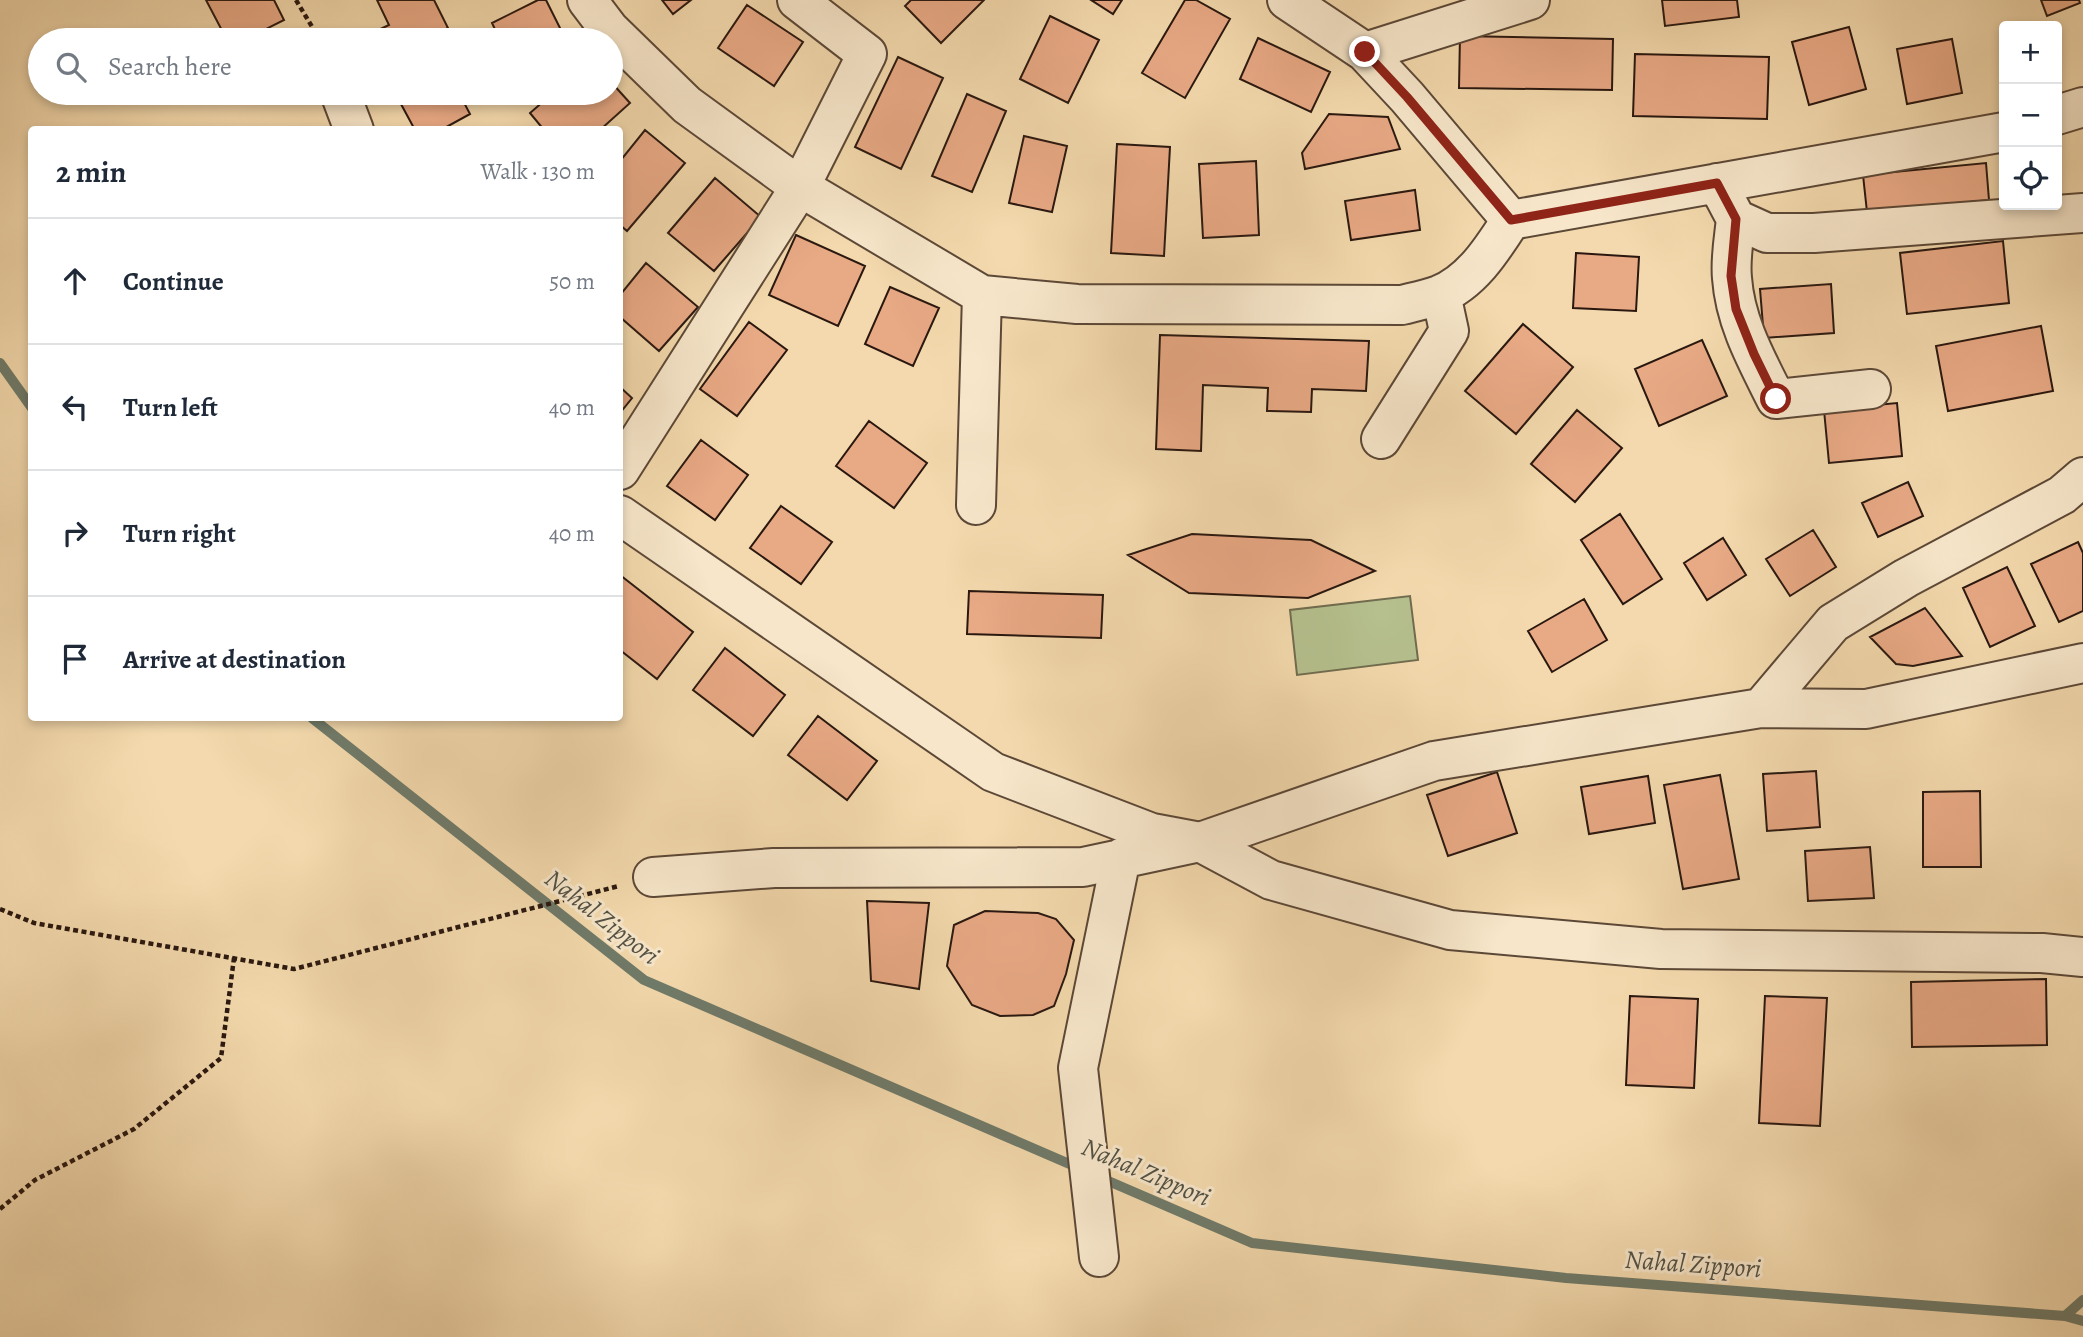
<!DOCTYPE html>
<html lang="en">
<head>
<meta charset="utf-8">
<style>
	:root { --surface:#fff; --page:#f6f6f7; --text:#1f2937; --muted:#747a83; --line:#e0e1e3 }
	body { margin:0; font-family:Alegreya,serif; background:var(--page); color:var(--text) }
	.controls { position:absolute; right:21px; top:21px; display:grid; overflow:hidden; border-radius:7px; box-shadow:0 4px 10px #0003 }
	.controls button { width:63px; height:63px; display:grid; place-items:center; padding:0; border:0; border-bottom:2px solid var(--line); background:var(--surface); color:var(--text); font:35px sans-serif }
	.stop { position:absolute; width:21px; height:21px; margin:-16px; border:5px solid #8f2418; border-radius:50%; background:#fff }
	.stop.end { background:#8f2418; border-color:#fff; box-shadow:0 2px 7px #0008 }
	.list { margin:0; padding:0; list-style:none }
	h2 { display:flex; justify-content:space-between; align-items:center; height:91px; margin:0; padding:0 28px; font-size:30px }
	h2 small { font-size:23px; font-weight:400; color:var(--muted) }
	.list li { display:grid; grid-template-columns:46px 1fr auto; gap:21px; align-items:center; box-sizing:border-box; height:126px; padding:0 28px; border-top:2px solid var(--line) }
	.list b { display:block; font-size:26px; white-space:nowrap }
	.list em { font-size:23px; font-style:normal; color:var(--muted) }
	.icon { flex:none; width:38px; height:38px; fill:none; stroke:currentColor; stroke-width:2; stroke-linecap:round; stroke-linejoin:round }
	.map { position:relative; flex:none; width:2083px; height:1337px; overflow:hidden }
	.search { position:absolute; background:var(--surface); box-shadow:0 4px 10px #0003; left:28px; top:28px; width:595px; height:77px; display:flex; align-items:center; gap:18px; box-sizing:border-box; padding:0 24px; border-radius:38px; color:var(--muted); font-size:26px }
	.panel { position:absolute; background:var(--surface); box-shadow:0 4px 10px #0003; left:28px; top:126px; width:595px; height:595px; border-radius:7px }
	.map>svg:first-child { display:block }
</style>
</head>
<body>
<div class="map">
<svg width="2083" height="1337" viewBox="0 0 2083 1337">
	<rect width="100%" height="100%" fill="#f3d9ad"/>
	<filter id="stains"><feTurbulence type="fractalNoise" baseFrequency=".00286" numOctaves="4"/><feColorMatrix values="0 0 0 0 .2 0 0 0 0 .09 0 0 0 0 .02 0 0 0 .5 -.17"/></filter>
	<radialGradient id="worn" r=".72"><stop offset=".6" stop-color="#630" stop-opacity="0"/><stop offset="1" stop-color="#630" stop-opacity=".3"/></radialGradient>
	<!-- green -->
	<path fill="#b5c08e" stroke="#706c4f" stroke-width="2" d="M 1410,596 L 1418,660 L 1297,675 L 1290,610 Z"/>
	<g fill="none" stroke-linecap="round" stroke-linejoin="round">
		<!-- stream -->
		<path stroke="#6f7a69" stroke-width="10" d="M 0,363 L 32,408
			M 312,718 L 644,980 L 1081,1169
			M 1099,1177 L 1252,1243 L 1566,1278 L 2065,1316 L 2083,1321
			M 2065,1316 L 2083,1300"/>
	</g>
	<!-- building -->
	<path fill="#e8a985" stroke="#2a1810" stroke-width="2" d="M 206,0 L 274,0 L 284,20 L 244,40 L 227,40 Z
		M 377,0 L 434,0 L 448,28 L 423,40 L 381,40 L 376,31 L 389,25 Z
		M 538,0 L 546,0 L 566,40 L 500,40 L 492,23 Z
		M 662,0 L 691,0 L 673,14 Z
		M 911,0 L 984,0 L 941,43 L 905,6 Z
		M 1091,0 L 1122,0 L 1113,14 Z
		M 1185,0 L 1196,0 L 1230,19 L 1185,98 L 1142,73 Z
		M 1662,0 L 1737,0 L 1739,17 L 1665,26 Z
		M 2041,0 L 2079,0 L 2080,3 L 2047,16 Z
		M 747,5 L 803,42 L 774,86 L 718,48 Z
		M 1050,16 L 1099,40 L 1068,103 L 1020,79 Z
		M 1849,27 L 1866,89 L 1809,105 L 1792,42 Z
		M 1460,36 L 1613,39 L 1612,90 L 1459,88 Z
		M 1258,38 L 1330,72 L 1311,112 L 1240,79 Z
		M 1952,39 L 1962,93 L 1907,104 L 1897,49 Z
		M 1635,54 L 1769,57 L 1767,119 L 1633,116 Z
		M 898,57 L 943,78 L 901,169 L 855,147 Z
		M 611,82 L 630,103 L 600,130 L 544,130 L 530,113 L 553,93 L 611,93 Z
		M 395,93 L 459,93 L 470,114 L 441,130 L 415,130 Z
		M 967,94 L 1006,111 L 972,192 L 932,176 Z
		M 1329,114 L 1388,117 L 1400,149 L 1305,169 L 1302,153 Z
		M 645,130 L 685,163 L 627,231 L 620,225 L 620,161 Z
		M 1024,136 L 1067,146 L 1052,212 L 1009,203 Z
		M 1117,144 L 1170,147 L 1164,256 L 1111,253 Z
		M 1256,161 L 1259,235 L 1203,238 L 1199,164 Z
		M 1986,163 L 1989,200 L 1867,212 L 1863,175 Z
		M 715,178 L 761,217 L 714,271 L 668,233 Z
		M 1415,190 L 1420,230 L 1351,240 L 1345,201 Z
		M 796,235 L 865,266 L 838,326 L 769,295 Z
		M 2003,241 L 2009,303 L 1907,314 L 1900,253 Z
		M 1576,253 L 1639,257 L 1636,311 L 1573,308 Z
		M 646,263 L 698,307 L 659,351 L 620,317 L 620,295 Z
		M 1831,284 L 1834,333 L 1764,338 L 1760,289 Z
		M 890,287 L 939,308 L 913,366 L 865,344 Z
		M 749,322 L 787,350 L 737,416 L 700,389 Z
		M 1523,324 L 1573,367 L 1516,434 L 1465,391 Z
		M 2041,326 L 2053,391 L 1948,411 L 1936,346 Z
		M 1160,335 L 1369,341 L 1366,391 L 1312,389 L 1311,412 L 1267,411 L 1268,388 L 1203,385 L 1201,451 L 1156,449 Z
		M 1702,340 L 1727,396 L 1659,426 L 1635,369 Z
		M 620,387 L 632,398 L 620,413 Z
		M 1897,403 L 1902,456 L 1829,463 L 1824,410 Z
		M 1577,410 L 1622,448 L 1575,502 L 1531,464 Z
		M 869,421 L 927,463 L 894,508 L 836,466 Z
		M 701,440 L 748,475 L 715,520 L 667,486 Z
		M 1908,482 L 1923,516 L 1878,537 L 1862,503 Z
		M 781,506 L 832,542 L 801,584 L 750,548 Z
		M 1620,514 L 1662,579 L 1623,604 L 1581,540 Z
		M 1813,530 L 1836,567 L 1790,596 L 1766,559 Z
		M 1192,534 L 1311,540 L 1375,571 L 1308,598 L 1189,593 L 1128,555 Z
		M 1723,538 L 1746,575 L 1707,600 L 1684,563 Z
		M 2078,542 L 2083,553 L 2083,611 L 2059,622 L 2031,564 Z
		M 2007,567 L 2035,626 L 1990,647 L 1963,588 Z
		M 620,575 L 693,632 L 657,679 L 620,650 Z
		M 969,591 L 1103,595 L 1101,638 L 967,634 Z
		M 1584,599 L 1607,640 L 1552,672 L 1528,631 Z
		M 1925,608 L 1962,656 L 1913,666 L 1896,664 L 1870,637 Z
		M 725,648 L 785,695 L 753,736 L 693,690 Z
		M 818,716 L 877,761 L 847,800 L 788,755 Z
		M 1816,771 L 1820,827 L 1767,831 L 1763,774 Z
		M 1497,772 L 1517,833 L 1448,856 L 1427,795 Z
		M 1720,775 L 1739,879 L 1683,889 L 1664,785 Z
		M 1648,776 L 1655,823 L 1589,834 L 1581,787 Z
		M 1980,791 L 1981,867 L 1923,867 L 1923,792 Z
		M 1870,847 L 1874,898 L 1808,901 L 1805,851 Z
		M 867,901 L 929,903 L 919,989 L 871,981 Z
		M 985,911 L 1038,913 L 1056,919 L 1074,940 L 1066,974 L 1054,1006 L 1033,1015 L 1000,1016 L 972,1005 L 947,966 L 954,925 Z
		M 2046,979 L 2047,1045 L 1912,1047 L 1911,982 Z
		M 1630,996 L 1698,999 L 1694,1088 L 1626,1085 Z
		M 1765,996 L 1827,998 L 1820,1126 L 1759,1123 Z"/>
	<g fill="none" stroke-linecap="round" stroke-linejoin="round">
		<!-- minor casing -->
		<g stroke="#5c4837" stroke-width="42">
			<path id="minor" d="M 587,0 L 609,29 L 687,105 L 800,187 L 982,295 L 1077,304 L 1402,305 C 1414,302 1428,299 1439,295 C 1472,282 1493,248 1511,220
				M 1287,0 L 1365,52 L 1407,97 L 1511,220 L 2004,132
				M 1365,52 L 1530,0
				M 340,93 L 354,130
				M 2057,115 L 2083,107
				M 1717,183 L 1736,219 L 1767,233 L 1814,233 L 2083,213
				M 1736,219 C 1734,238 1730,259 1732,278 C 1735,322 1757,361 1776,399 L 1871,389
				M 1381,439 L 1449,331 L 1441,294
				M 620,470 L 800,187 L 867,54 L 797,0
				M 976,505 L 982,295
				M 620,515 L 993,772 L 1152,833 L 1200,842 L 1434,761 L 1761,708 L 1833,623 L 1906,578 L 2062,495 L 2083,477
				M 1761,708 L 1866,709 L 2083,663
				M 653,877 L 774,868 L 1083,867 L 1200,842 L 1271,880 L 1450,930 L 1661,949 L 2042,953 L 2083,957
				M 1099,1257 L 1078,1068 L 1121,858"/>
		</g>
		<!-- path -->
		<path stroke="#2a1810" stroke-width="4.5" stroke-dasharray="5 3.5" stroke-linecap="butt" d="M 296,0 L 320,40
			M 0,909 L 34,923 L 294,969 L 619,886
			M 0,1209 L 35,1180 L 134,1129 L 221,1058 L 234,958"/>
		<!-- minor -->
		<use href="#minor" stroke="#f7e6ca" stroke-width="38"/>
	</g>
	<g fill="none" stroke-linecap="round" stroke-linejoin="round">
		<!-- route -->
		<path stroke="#8f2418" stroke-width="9" d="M 1365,52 L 1407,97 L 1511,220 L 1717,183 L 1736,219 L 1731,276 L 1736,309 L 1754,354 L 1776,399"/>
	</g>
	<g text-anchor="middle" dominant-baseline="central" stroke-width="6" stroke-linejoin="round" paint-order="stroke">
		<!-- water labels -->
		<g font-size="26" font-style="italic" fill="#525144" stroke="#f7e6ca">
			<text transform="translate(602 917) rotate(38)">Nahal Zippori</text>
			<text transform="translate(1146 1172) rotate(23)">Nahal Zippori</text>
			<text transform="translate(1693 1264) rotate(4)">Nahal Zippori</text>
		</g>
	</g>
	<rect width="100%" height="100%" filter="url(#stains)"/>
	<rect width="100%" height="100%" fill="url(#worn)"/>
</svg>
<div class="controls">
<button>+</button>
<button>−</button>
<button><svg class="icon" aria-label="locate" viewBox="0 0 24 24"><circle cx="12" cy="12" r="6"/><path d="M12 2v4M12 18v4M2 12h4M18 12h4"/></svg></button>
</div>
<div class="stop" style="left:1776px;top:399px"></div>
<div class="stop end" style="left:1365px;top:52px"></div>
<div class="search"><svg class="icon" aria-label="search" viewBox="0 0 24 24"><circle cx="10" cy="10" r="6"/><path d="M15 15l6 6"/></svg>Search here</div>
<section class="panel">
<h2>2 min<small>Walk · 130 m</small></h2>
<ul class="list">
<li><svg class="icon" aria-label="ahead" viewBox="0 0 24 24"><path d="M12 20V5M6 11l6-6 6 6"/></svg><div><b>Continue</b></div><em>50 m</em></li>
<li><svg class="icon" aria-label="left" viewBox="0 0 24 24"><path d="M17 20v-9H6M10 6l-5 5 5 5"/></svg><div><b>Turn left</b></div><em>40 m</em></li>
<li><svg class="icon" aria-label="right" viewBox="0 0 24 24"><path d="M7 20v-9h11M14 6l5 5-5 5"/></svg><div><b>Turn right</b></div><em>40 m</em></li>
<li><svg class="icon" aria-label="arrive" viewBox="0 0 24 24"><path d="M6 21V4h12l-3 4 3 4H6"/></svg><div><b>Arrive at destination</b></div></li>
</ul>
</section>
</div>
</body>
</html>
